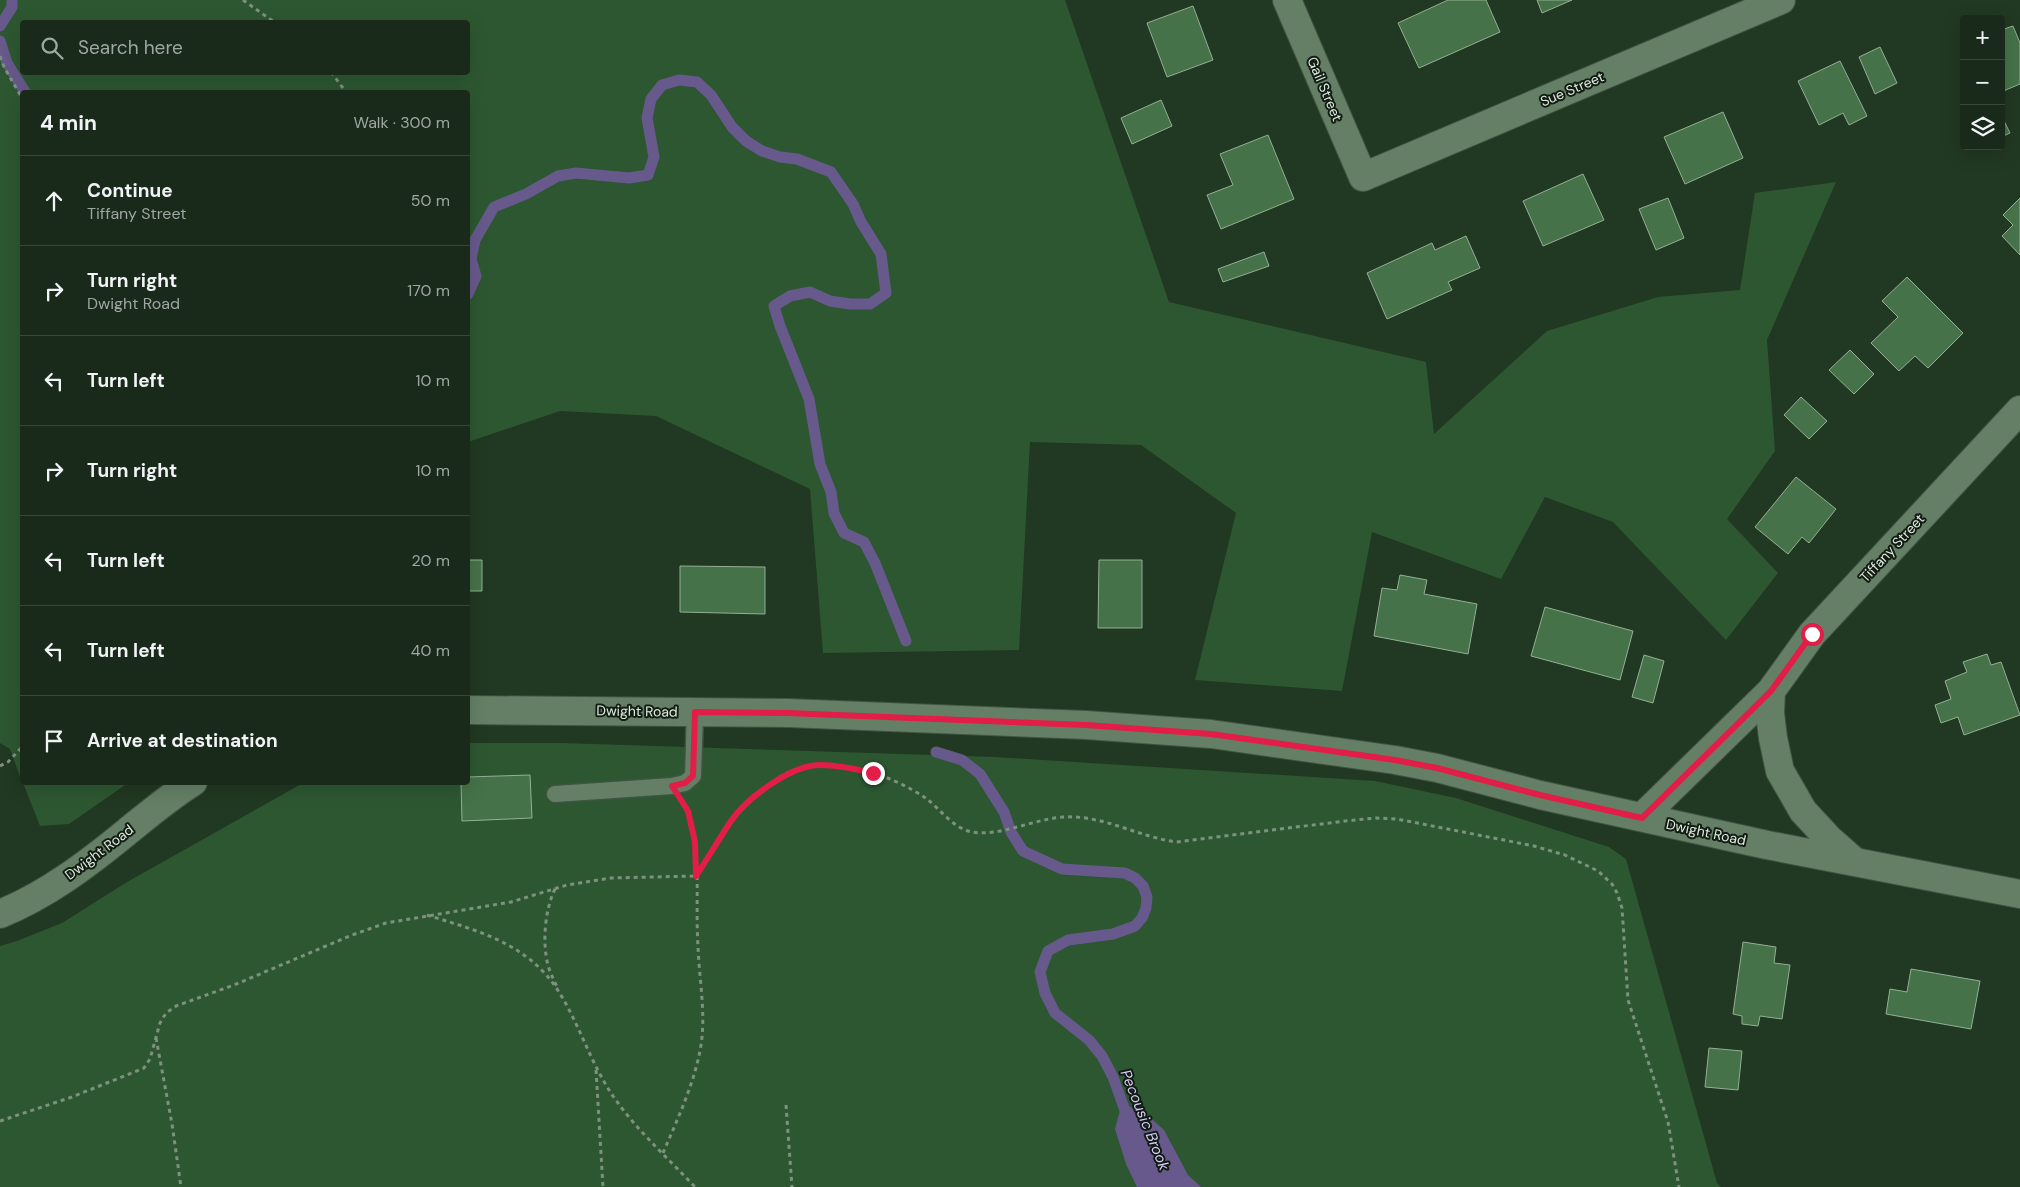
<!DOCTYPE html>
<html lang="en">
<head>
<meta charset="utf-8">
<style>
	:root { --surface:#192a1a; --page:#223223; --text:#f1f3f6; --muted:#9fa7a2; --line:#374639 }
	body { margin:0; font-family:"DM Sans",sans-serif; background:var(--page); color:var(--text) }
	.controls { position:absolute; right:15px; top:15px; display:grid; overflow:hidden; border-radius:5px; box-shadow:0 5px 20px #0002 }
	.controls button { width:45px; height:45px; display:grid; place-items:center; padding:0; border:0; border-bottom:1px solid var(--line); background:var(--surface); color:var(--text); font:25px sans-serif }
	.stop { position:absolute; width:15px; height:15px; margin:-11px; border:4px solid #e11d48; border-radius:50%; background:#fff }
	.stop.end { background:#e11d48; border-color:#fff; box-shadow:0 1px 5px #0008 }
	.list { margin:0; padding:0; list-style:none }
	h2 { display:flex; justify-content:space-between; align-items:center; height:65px; margin:0; padding:0 20px; font-size:21px }
	h2 small { font-size:16px; font-weight:400; color:var(--muted) }
	.list li { display:grid; grid-template-columns:32px 1fr auto; gap:15px; align-items:center; box-sizing:border-box; height:90px; padding:0 20px; border-top:1px solid var(--line) }
	.list b { display:block; font-size:19px; white-space:nowrap }
	.list p { margin:0; font-size:16px; white-space:nowrap; color:var(--muted) }
	.list em { font-size:16px; font-style:normal; color:var(--muted) }
	.icon { flex:none; width:28px; height:28px; fill:none; stroke:currentColor; stroke-width:2; stroke-linecap:round; stroke-linejoin:round }
	.map { position:relative; flex:none; width:2020px; height:1187px; overflow:hidden }
	.search { position:absolute; background:var(--surface); box-shadow:0 5px 20px #0002; left:20px; top:20px; width:450px; height:55px; display:flex; align-items:center; gap:12px; box-sizing:border-box; padding:0 18px; border-radius:5px; color:var(--muted); font-size:19px }
	.panel { position:absolute; background:var(--surface); box-shadow:0 5px 20px #0002; left:20px; top:90px; width:450px; height:695px; border-radius:5px }
	.map>svg:first-child { display:block }
</style>
</head>
<body>
<div class="map">
<svg width="2020" height="1187" viewBox="0 0 2020 1187">
	<rect width="100%" height="100%" fill="#213822"/>
	<!-- green -->
	<path fill="#2d5731" fill-rule="evenodd" d="M 0,0 L 1065,0 L 1169,302 L 1426,362 L 1434,434 L 1547,331 L 1658,297 L 1740,290 L 1755,193 L 1836,182 L 1767,340 L 1775,451 L 1727,519 L 1778,573 L 1726,640 L 1613,522 L 1545,497 L 1501,579 L 1372,532 L 1342,691 L 1195,680 L 1236,513 L 1141,445 L 1030,442 L 1019,650 L 823,653 L 810,489 L 656,416 L 560,411 L 468,442 L 468,92 L 22,92 L 22,782 L 10,749 L 0,743 ZM 468,22 L 468,72 L 22,72 L 22,22 Z
		M 468,743 L 562,743 L 995,757 L 1375,781 L 1456,798 L 1609,847 L 1626,859 L 1717,1183 L 1721,1187 L 0,1187 L 0,946 L 17,941 L 62,923 L 127,882 L 303,783 L 468,782 Z
		M 23,783 L 128,783 L 69,824 L 40,826 Z"/>
	<!-- water -->
	<path fill="#67598b" d="M 1122,1103 L 1146,1114 L 1164,1130 L 1188,1175 L 1201,1187 L 1137,1187 L 1126,1164 L 1115,1129 Z"/>
	<g fill="none" stroke-linecap="round" stroke-linejoin="round">
		<!-- stream -->
		<path stroke="#67598b" stroke-width="11" d="M 0,26 L 12,7 L 12,0
			M 0,41 L 7,63 L 25,92
			M 468,294 L 476,276 L 471,259 L 475,240 L 494,207 L 526,194 L 558,176 L 576,173 L 629,178 L 648,175 L 654,157 L 647,118 L 651,99 L 662,85 L 679,80 L 697,82 L 711,95 L 732,127 L 746,141 L 762,151 L 780,157 L 797,159 L 831,172 L 853,204 L 861,222 L 881,254 L 886,293 L 870,304 L 850,304 L 830,301 L 810,292 L 790,296 L 774,306 L 780,326 L 809,399 L 820,464 L 831,492 L 834,513 L 844,533 L 864,542 L 875,563 L 906,641
			M 936,752 L 962,760 L 980,774 L 1004,812 L 1011,832 L 1023,851 L 1062,869 L 1125,873 L 1135,878 L 1143,886 L 1147,897 L 1146,908 L 1142,918 L 1135,926 L 1113,934 L 1068,940 L 1048,951 L 1040,972 L 1045,993 L 1055,1013 L 1089,1040 L 1102,1056 L 1113,1077 L 1127,1116"/>
	</g>
	<!-- building -->
	<path fill="#457249" stroke="#94b095" d="M 1448,0 L 1486,0 L 1500,32 L 1419,68 L 1398,23 Z
		M 1537,0 L 1572,0 L 1542,13 Z
		M 1193,6 L 1213,60 L 1167,77 L 1147,23 Z
		M 2013,26 L 2020,43 L 2020,84 L 2001,92 L 2001,30 Z
		M 1880,47 L 1897,83 L 1875,94 L 1859,57 Z
		M 1840,61 L 1867,116 L 1849,125 L 1843,113 L 1819,125 L 1798,81 Z
		M 1161,100 L 1172,126 L 1132,144 L 1121,118 Z
		M 1723,112 L 1743,158 L 1685,184 L 1664,137 Z
		M 2001,115 L 2010,133 L 2001,137 Z
		M 1268,135 L 1294,199 L 1221,229 L 1207,195 L 1233,185 L 1220,154 Z
		M 1583,174 L 1604,220 L 1543,246 L 1523,201 Z
		M 1668,198 L 1684,238 L 1656,250 L 1639,209 Z
		M 2020,198 L 2020,255 L 2002,236 L 2013,225 L 2003,215 Z
		M 1466,236 L 1480,268 L 1448,282 L 1452,290 L 1387,319 L 1367,273 L 1432,243 L 1435,250 Z
		M 1264,252 L 1269,266 L 1223,282 L 1218,269 Z
		M 1907,277 L 1963,333 L 1928,368 L 1915,356 L 1899,371 L 1871,343 L 1898,317 L 1882,301 Z
		M 1850,350 L 1874,374 L 1854,394 L 1829,370 Z
		M 1801,397 L 1827,421 L 1809,439 L 1784,415 Z
		M 1796,477 L 1836,509 L 1809,543 L 1802,537 L 1788,554 L 1755,527 Z
		M 468,560 L 482,560 L 482,591 L 468,591 Z
		M 1099,560 L 1142,560 L 1142,628 L 1098,628 Z
		M 680,566 L 765,567 L 765,614 L 680,612 Z
		M 1400,575 L 1427,580 L 1424,594 L 1477,604 L 1468,654 L 1374,636 L 1382,588 L 1397,590 Z
		M 1545,607 L 1633,631 L 1620,680 L 1531,656 Z
		M 1987,654 L 1991,665 L 2001,662 L 2020,715 L 1964,735 L 1958,717 L 1941,723 L 1935,705 L 1951,699 L 1945,681 L 1967,672 L 1963,662 Z
		M 1644,655 L 1664,661 L 1653,703 L 1632,697 Z
		M 530,775 L 532,818 L 462,821 L 461,782 L 468,782 L 468,777 Z
		M 1743,942 L 1776,947 L 1774,963 L 1790,965 L 1782,1019 L 1760,1016 L 1758,1026 L 1742,1024 L 1742,1016 L 1733,1014 Z
		M 1911,969 L 1980,981 L 1971,1029 L 1886,1014 L 1890,989 L 1907,992 Z
		M 1709,1048 L 1742,1051 L 1738,1090 L 1705,1087 Z"/>
	<g fill="none" stroke-linecap="round" stroke-linejoin="round">
		<!-- service casing -->
		<g stroke="#3f5442" stroke-width="19">
			<path id="service" d="M 555,794 L 672,786 L 685,783 L 693,776 L 695,712"/>
		</g>
		<!-- minor casing -->
		<g stroke="#3f5442" stroke-width="30">
			<path id="minor" d="M 1287,0 L 1363,177 L 1781,0"/>
		</g>
		<!-- secondary casing -->
		<g stroke="#3f5442" stroke-width="30">
			<path id="secondary" d="M 468,710 L 788,713 L 1086,725 L 1211,734 L 1395,760 L 1437,768 L 1540,795 L 1767,845 L 2020,894
				M 1642,817 L 1771,691
				M 1855,862 L 1829,839 L 1803,811 L 1780,771 L 1773,738 L 1770,713 L 1771,691 L 1812,634 L 2020,410
				M 0,914 C 47,895 89,863 128,831 C 149,814 169,797 193,782"/>
		</g>
		<!-- path -->
		<path stroke="#7e917f" stroke-width="3" stroke-dasharray="4 4" stroke-linecap="butt" d="M 243,0 L 274,22
			M 0,56 L 4,67 L 22,98
			M 331,72 L 346,92
			M 0,766 L 8,762 L 22,747
			M 555,889 C 545,909 542,943 548,965 C 550,973 554,980 557,987
			M 427,915 C 478,931 528,943 559,992 C 579,1024 590,1061 611,1093 C 634,1128 667,1157 695,1187
			M 156,1038 L 172,1124 L 181,1187
			M 596,1070 L 603,1187
			M 786,1105 L 792,1187
			M 0,1121 L 72,1097 L 144,1068 L 150,1059 L 160,1023 L 166,1013 L 176,1006 L 234,985 L 352,935 L 386,923 L 511,902 L 567,885 L 611,878 L 696,876 L 732,820 C 746,805 768,782 787,773 C 829,753 891,774 927,799 C 941,810 954,829 972,832 C 1000,837 1036,818 1065,817 C 1103,815 1139,837 1176,842 L 1345,821 L 1376,818 L 1397,819 L 1534,846 L 1565,855 L 1598,871 L 1612,884 L 1617,893 L 1622,908 L 1628,1000 L 1668,1122 L 1679,1187
			M 663,1153 C 678,1118 695,1082 701,1045 C 706,1013 699,978 698,946 C 695,901 702,852 688,809"/>
		<!-- service -->
		<use href="#service" stroke="#657f66" stroke-width="16"/>
		<!-- minor -->
		<use href="#minor" stroke="#657f66" stroke-width="28"/>
		<!-- secondary -->
		<use href="#secondary" stroke="#657f66" stroke-width="28"/>
	</g>
	<g fill="none" stroke-linecap="round" stroke-linejoin="round">
		<!-- route -->
		<path stroke="#e11d48" stroke-width="6" d="M 873,773 C 856,769 838,765 820,765 C 791,765 747,798 731,821 C 719,839 708,858 696,876 L 695,842 L 688,811 L 672,786 L 685,783 L 693,776 L 695,712 L 788,713 L 886,717 L 1086,725 L 1211,734 L 1395,760 L 1437,768 L 1540,795 L 1642,818 L 1771,691 L 1812,634"/>
	</g>
	<g text-anchor="middle" dominant-baseline="central" stroke-width="4" stroke-linejoin="round" paint-order="stroke">
		<!-- street labels -->
		<g font-size="14" fill="#ddecde" stroke="#121c13">
			<text transform="translate(1325 89) rotate(67)">Gail Street</text>
			<text transform="translate(1572 89) rotate(-23)">Sue Street</text>
			<text transform="translate(1892 548) rotate(-47)">Tiffany Street</text>
			<text transform="translate(637 711) rotate(1)">Dwight Road</text>
			<text transform="translate(1706 832) rotate(12)">Dwight Road</text>
			<text transform="translate(99 852) rotate(-37)">Dwight Road</text>
		</g>
		<!-- water labels -->
		<g font-size="15" font-style="italic" fill="#d8ccfc" stroke="#121c13">
			<text transform="translate(1145 1120) rotate(68)">Pecousic Brook</text>
		</g>
	</g>
</svg>
<div class="controls">
<button>+</button>
<button>−</button>
<button><svg class="icon" aria-label="layers" viewBox="0 0 24 24"><path d="M12 4l9 5-9 5-9-5zM3 14l9 5 9-5"/></svg></button>
</div>
<div class="stop" style="left:1812px;top:634px"></div>
<div class="stop end" style="left:873px;top:773px"></div>
<div class="search"><svg class="icon" aria-label="search" viewBox="0 0 24 24"><circle cx="10" cy="10" r="6"/><path d="M15 15l6 6"/></svg>Search here</div>
<section class="panel">
<h2>4 min<small>Walk · 300 m</small></h2>
<ul class="list">
<li><svg class="icon" aria-label="ahead" viewBox="0 0 24 24"><path d="M12 20V5M6 11l6-6 6 6"/></svg><div><b>Continue</b><p>Tiffany Street</p></div><em>50 m</em></li>
<li><svg class="icon" aria-label="right" viewBox="0 0 24 24"><path d="M7 20v-9h11M14 6l5 5-5 5"/></svg><div><b>Turn right</b><p>Dwight Road</p></div><em>170 m</em></li>
<li><svg class="icon" aria-label="left" viewBox="0 0 24 24"><path d="M17 20v-9H6M10 6l-5 5 5 5"/></svg><div><b>Turn left</b></div><em>10 m</em></li>
<li><svg class="icon" aria-label="right" viewBox="0 0 24 24"><path d="M7 20v-9h11M14 6l5 5-5 5"/></svg><div><b>Turn right</b></div><em>10 m</em></li>
<li><svg class="icon" aria-label="left" viewBox="0 0 24 24"><path d="M17 20v-9H6M10 6l-5 5 5 5"/></svg><div><b>Turn left</b></div><em>20 m</em></li>
<li><svg class="icon" aria-label="left" viewBox="0 0 24 24"><path d="M17 20v-9H6M10 6l-5 5 5 5"/></svg><div><b>Turn left</b></div><em>40 m</em></li>
<li><svg class="icon" aria-label="arrive" viewBox="0 0 24 24"><path d="M6 21V4h12l-3 4 3 4H6"/></svg><div><b>Arrive at destination</b></div></li>
</ul>
</section>
</div>
</body>
</html>
